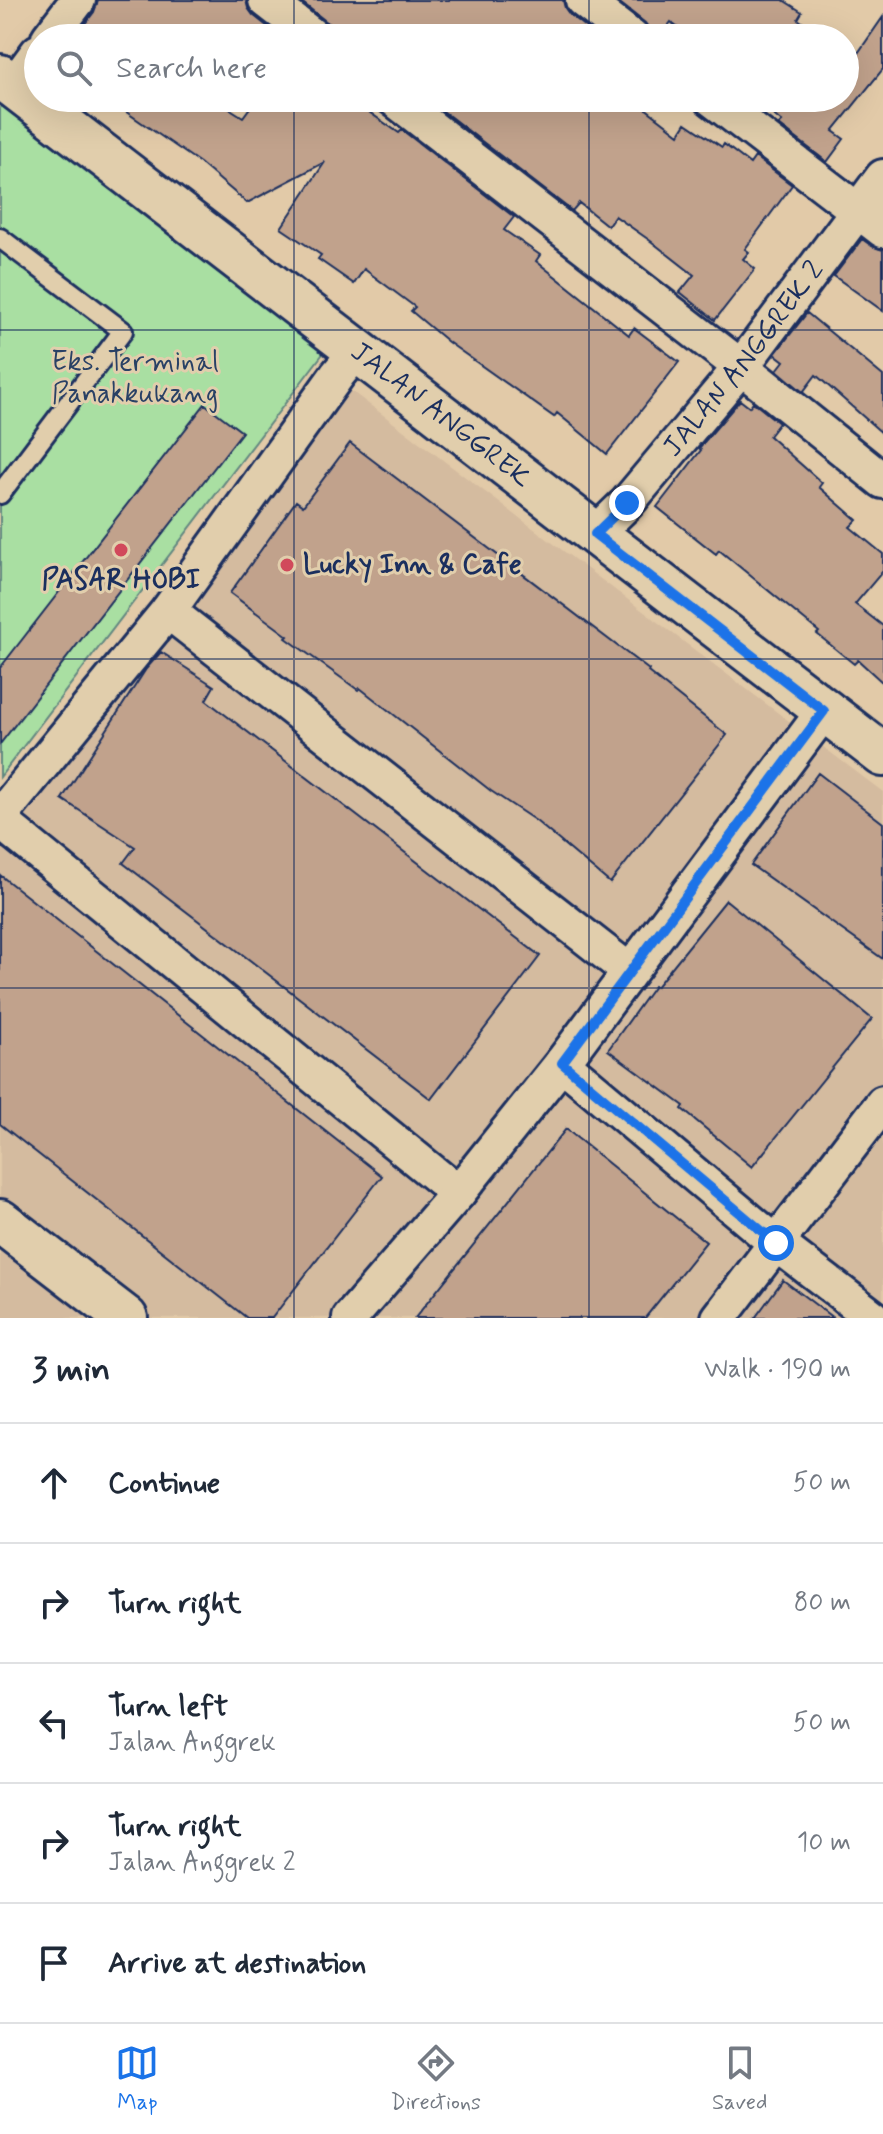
<!DOCTYPE html>
<html lang="en">
<head>
<meta charset="utf-8">
<style>
	:root { --surface:#fff; --page:#f6f6f7; --text:#1f2937; --muted:#747a83; --line:#e0e1e3; --accent:#1a73e8 }
	body { margin:0; font-family:Mynerve,sans-serif; background:var(--page); color:var(--text) }
	.stop { position:absolute; width:24px; height:24px; margin:-18px; border:6px solid #1a73e8; border-radius:50%; background:#fff }
	.stop.end { background:#1a73e8; border-color:#fff; box-shadow:0 2px 8px #0008 }
	.list { margin:0; padding:0; list-style:none }
	h2 { display:flex; justify-content:space-between; align-items:center; height:104px; margin:0; padding:0 32px; font-size:34px }
	h2 small { font-size:26px; font-weight:400; color:var(--muted) }
	.list li { display:grid; grid-template-columns:52px 1fr auto; gap:24px; align-items:center; box-sizing:border-box; height:120px; padding:0 32px; border-top:2px solid var(--line) }
	.list b { display:block; font-size:30px; white-space:nowrap }
	.list p { margin:0; font-size:26px; white-space:nowrap; color:var(--muted) }
	.list em { font-size:26px; font-style:normal; color:var(--muted) }
	.icon { flex:none; width:44px; height:44px; fill:none; stroke:currentColor; stroke-width:2; stroke-linecap:round; stroke-linejoin:round }
	.map { position:relative; flex:none; width:883px; height:1318px; overflow:hidden }
	.search { position:absolute; background:var(--surface); box-shadow:0 8px 32px #0002; left:24px; right:24px; top:24px; height:88px; display:flex; align-items:center; gap:20px; box-sizing:border-box; padding:0 28px; border-radius:44px; color:var(--muted); font-size:30px }
	.sheet { height:704px; background:var(--surface) }
	nav { display:flex; justify-content:space-around; align-items:center; box-sizing:border-box; height:112px; border-top:2px solid var(--line); background:var(--surface); font-size:22px; color:var(--muted) }
	nav a { display:grid; justify-items:center; gap:4px }
	nav .on { color:var(--accent) }
	.map>svg:first-child { display:block }
</style>
</head>
<body>
<div class="map">
<svg width="883" height="1318" viewBox="0 0 883 1318">
	<rect width="100%" height="100%" fill="#e2caa8"/>
	<filter id="ink" filterUnits="userSpaceOnUse"><feTurbulence type="fractalNoise" baseFrequency=".0125" numOctaves="2"/><feDisplacementMap in="SourceGraphic" scale="16" xChannelSelector="R" yChannelSelector="G"/><feConvolveMatrix kernelMatrix="1 2 1 2 8 2 1 2 1" color-interpolation-filters="sRGB"/></filter>
	<g filter="url(#ink)">
		<!-- built -->
		<path fill="#d4bb9f" d="M 350,390 L 883,792 L 883,1318 L 0,1318 L 0,837 L 111,700 Z"/>
		<!-- green -->
		<path fill="#a9dfa2" stroke="#628780" stroke-width="2" d="M 0,103 L 325,351 L 0,777 Z"/>
		<!-- building -->
		<path fill="#c1a28c" stroke="#1b2f5e" stroke-width="2" d="M 98,0 L 246,0 L 248,8 L 253,15 L 282,38 L 74,38 L 94,12 Z
			M 299,0 L 563,0 L 565,8 L 570,15 L 599,38 L 335,38 L 333,30 L 328,23 Z
			M 616,0 L 783,0 L 802,12 L 798,19 L 823,38 L 689,38 L 671,22 L 659,38 L 652,38 L 650,30 L 645,23 Z
			M 883,17 L 883,69 L 833,131 L 844,139 L 827,162 L 779,125 L 782,122 L 753,98 L 845,98 L 845,43 L 858,53 Z
			M 106,98 L 213,98 L 243,117 L 257,98 L 343,98 L 361,111 L 363,108 L 399,133 L 402,130 L 514,217 L 504,230 L 540,255 L 536,261 L 629,335 L 634,328 L 679,362 L 607,454 L 557,413 L 554,417 L 448,342 L 411,311 L 415,307 L 364,269 L 354,284 L 318,259 L 321,255 L 281,228 L 325,162 L 247,203 L 200,163 Z
			M 426,98 L 632,98 L 679,134 L 686,123 L 722,147 L 724,144 L 750,164 L 755,157 L 792,185 L 745,249 L 749,252 L 743,259 L 755,269 L 715,320 L 680,292 L 694,275 L 652,242 L 615,216 L 608,226 L 579,203 L 572,211 Z
			M 862,239 L 872,246 L 883,250 L 883,311 L 834,276 Z
			M 807,313 L 883,376 L 883,434 L 816,375 L 803,392 L 777,370 L 784,361 L 775,354 Z
			M 740,400 L 749,407 L 753,402 L 779,423 L 769,436 L 822,483 L 819,487 L 857,520 L 850,527 L 883,554 L 883,571 L 855,604 L 883,626 L 883,683 L 858,660 L 854,664 L 817,634 L 819,632 L 719,550 L 716,554 L 657,507 L 701,450 L 699,448 Z
			M 205,404 L 242,432 L 0,744 L 0,668 Z
			M 350,443 L 649,670 L 648,672 L 727,735 L 610,883 L 536,821 L 491,791 L 360,688 L 358,690 L 286,638 L 288,636 L 230,593 L 296,501 L 303,506 Z
			M 161,652 L 214,686 L 206,700 L 540,956 L 431,1099 L 123,863 L 135,847 L 62,799 L 146,669 Z
			M 818,773 L 883,823 L 883,959 L 751,865 Z
			M 0,875 L 382,1176 L 272,1318 L 247,1318 L 0,1124 Z
			M 726,900 L 872,1019 L 752,1167 L 682,1109 L 684,1106 L 608,1050 L 654,986 L 656,987 Z
			M 566,1129 L 706,1242 L 645,1318 L 415,1318 Z
			M 783,1280 L 833,1318 L 755,1318 Z"/>
		<g fill="none" stroke-linecap="round" stroke-linejoin="round">
			<!-- service casing -->
			<g stroke="#1b2f5e" stroke-width="24">
				<path id="service" d="M 0,238 L 123,331 L 0,494"/>
			</g>
			<!-- minor casing -->
			<g stroke="#1b2f5e" stroke-width="40">
				<g id="minor">
					<path d="M 266,0 L 315,38"/>
					<path d="M 583,0 L 632,38"/>
					<path d="M 49,38 L 78,0"/>
					<path d="M 13,86 L 38,52"/>
					<path d="M 393,98 L 741,367 L 883,481"/>
					<path d="M 711,98 L 883,230"/>
					<path id="s1" d="M 595,534 L 627,503 L 741,367 L 883,177"/>
					<path d="M 168,611 L 629,971"/>
					<path d="M 0,816 L 168,611 L 338,374 L 357,351"/>
					<path d="M 0,821 L 458,1193"/>
					<path d="M 562,1063 L 776,1243 L 874,1318"/>
					<path d="M 350,1318 L 458,1193 L 562,1063 L 824,711"/>
					<path d="M 719,1318 L 883,1103"/>
				</g>
			</g>
			<!-- tertiary casing -->
			<g stroke="#1b2f5e" stroke-width="48">
				<g id="tertiary">
					<path id="s2" d="M 0,76 L 883,755"/>
					<path d="M 0,1221 L 126,1318"/>
				</g>
			</g>
			<!-- service -->
			<use href="#service" stroke="#e1ceac" stroke-width="18"/>
			<!-- minor -->
			<use href="#minor" stroke="#e1ceac" stroke-width="34"/>
			<!-- tertiary -->
			<use href="#tertiary" stroke="#e1ceac" stroke-width="42"/>
		</g>
	</g>
	<g fill="none" stroke-linecap="round" stroke-linejoin="round" filter="url(#ink)">
		<!-- route -->
		<path stroke="#1a73e8" stroke-width="10" d="M 627,503 L 595,534 L 824,711 L 562,1063 L 776,1243"/>
	</g>
	<!-- grid -->
	<path fill="none" stroke="#1b2f5e" stroke-width="2" stroke-opacity="0.55" d="M 294,0 L 294,38M 589,0 L 589,38M 294,98 L 294,1318M 589,98 L 589,1318M 0,330 L 883,330M 0,659 L 883,659M 0,988 L 883,988"/>
	<!-- markers -->
	<g fill="#d1495b" stroke="#e1ceac" stroke-width="3">
		<circle cx="121" cy="550" r="8"/>
		<circle cx="287" cy="565" r="8"/>
	</g>
	<g text-anchor="middle" dominant-baseline="central" stroke-width="6" stroke-linejoin="round" paint-order="stroke">
		<!-- street labels -->
		<g font-size="28" fill="#1b2f5e" stroke="#e1ceac">
			<text stroke="none"><textPath href="#s1" startOffset="230">JALAN ANGGREK 2</textPath></text>
			<text stroke="none"><textPath href="#s2" startOffset="556">JALAN ANGGREK</textPath></text>
		</g>
		<!-- park labels -->
		<g font-size="28" fill="#294165" stroke="#e1ceac">
			<text x="135" y="362">Eks. Terminal<tspan x="135" dy="32">Panakkukang</tspan></text>
		</g>
		<!-- poi labels -->
		<g font-size="28" font-weight="bold" fill="#1b2f5e" stroke="#e1ceac" text-anchor="start">
			<text x="303" y="565">Lucky Inn &amp; Cafe</text>
			<text x="121" y="580" text-anchor="middle">PASAR HOBI</text>
		</g>
	</g>
</svg>
<div class="stop" style="left:776px;top:1243px"></div>
<div class="stop end" style="left:627px;top:503px"></div>
<div class="search"><svg class="icon" aria-label="search" viewBox="0 0 24 24"><circle cx="10" cy="10" r="6"/><path d="M15 15l6 6"/></svg>Search here</div>
</div>
<section class="sheet">
<h2>3 min<small>Walk · 190 m</small></h2>
<ul class="list">
<li><svg class="icon" aria-label="ahead" viewBox="0 0 24 24"><path d="M12 20V5M6 11l6-6 6 6"/></svg><div><b>Continue</b></div><em>50 m</em></li>
<li><svg class="icon" aria-label="right" viewBox="0 0 24 24"><path d="M7 20v-9h11M14 6l5 5-5 5"/></svg><div><b>Turn right</b></div><em>80 m</em></li>
<li><svg class="icon" aria-label="left" viewBox="0 0 24 24"><path d="M17 20v-9H6M10 6l-5 5 5 5"/></svg><div><b>Turn left</b><p>Jalan Anggrek</p></div><em>50 m</em></li>
<li><svg class="icon" aria-label="right" viewBox="0 0 24 24"><path d="M7 20v-9h11M14 6l5 5-5 5"/></svg><div><b>Turn right</b><p>Jalan Anggrek 2</p></div><em>10 m</em></li>
<li><svg class="icon" aria-label="arrive" viewBox="0 0 24 24"><path d="M6 21V4h12l-3 4 3 4H6"/></svg><div><b>Arrive at destination</b></div></li>
</ul>
</section>
<nav>
<a class="on"><svg class="icon" aria-label="map" viewBox="0 0 24 24"><path d="M3 6l6-2 6 2 6-2v14l-6 2-6-2-6 2zM9 4v14M15 6v14"/></svg>Map</a>
<a><svg class="icon" aria-label="directions" viewBox="0 0 24 24"><path d="M12 3l9 9-9 9-9-9zM9 14v-3h6M13 9l2 2-2 2"/></svg>Directions</a>
<a><svg class="icon" aria-label="saved" viewBox="0 0 24 24"><path d="M7 4h10v16l-5-4-5 4z"/></svg>Saved</a>
</nav>
</body>
</html>
